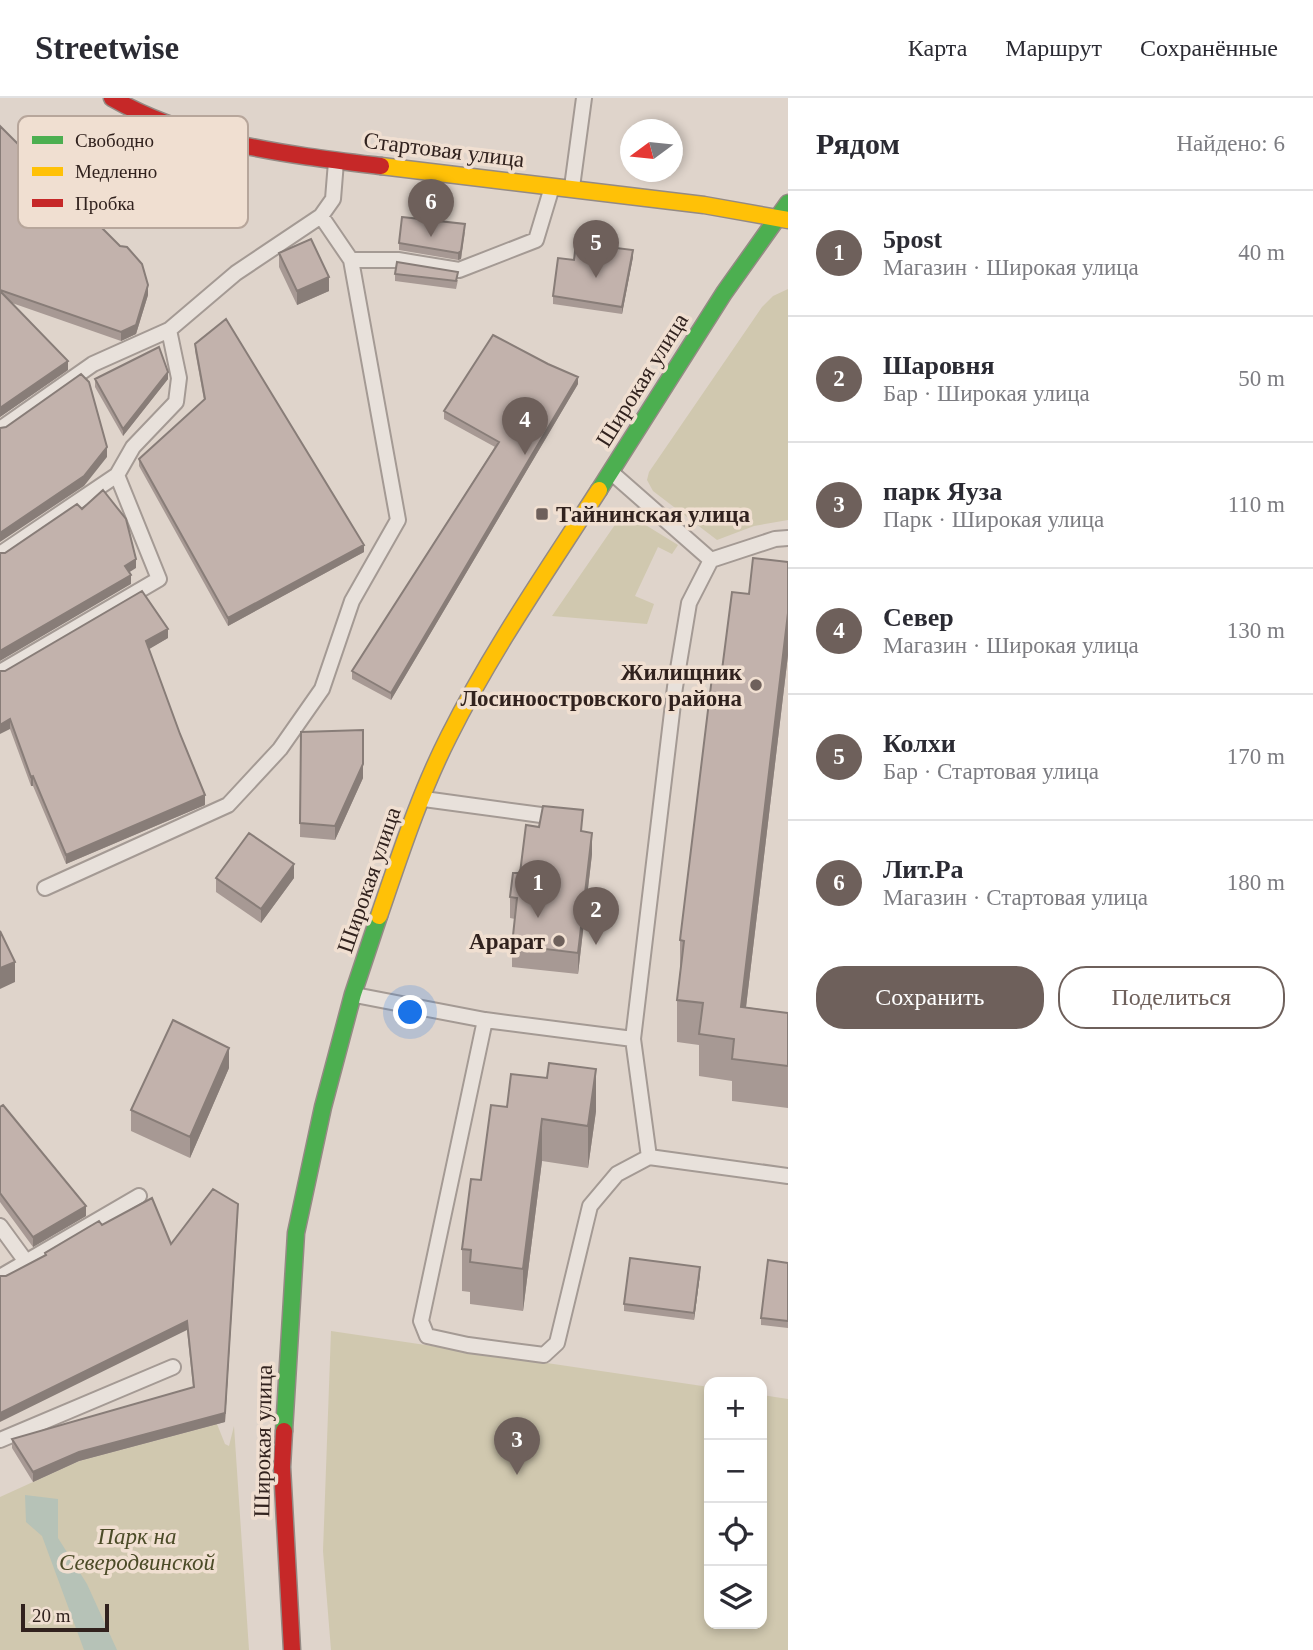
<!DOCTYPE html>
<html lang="ru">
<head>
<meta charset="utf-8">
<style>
	:root { --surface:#fff; --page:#f7f7f7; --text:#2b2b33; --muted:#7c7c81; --line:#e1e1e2; --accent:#6e605b }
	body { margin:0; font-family:"Times New Roman",serif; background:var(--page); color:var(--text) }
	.controls { position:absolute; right:21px; bottom:21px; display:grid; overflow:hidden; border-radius:14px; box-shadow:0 4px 10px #0003 }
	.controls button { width:63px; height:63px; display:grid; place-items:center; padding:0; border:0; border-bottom:2px solid var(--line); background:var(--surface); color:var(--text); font:35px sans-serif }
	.compass { position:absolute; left:620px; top:21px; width:63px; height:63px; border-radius:50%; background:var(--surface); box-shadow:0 4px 10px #0003; rotate:255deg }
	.scale { position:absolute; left:21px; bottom:18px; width:88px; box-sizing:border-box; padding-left:7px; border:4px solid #31221e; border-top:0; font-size:19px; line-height:24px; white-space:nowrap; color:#31221e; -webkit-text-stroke:5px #f0dfd1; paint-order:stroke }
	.you { position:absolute; left:411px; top:915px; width:24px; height:24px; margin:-18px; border:5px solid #fff; border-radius:50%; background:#1a73e8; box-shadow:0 0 0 10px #1a73e833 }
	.badge { display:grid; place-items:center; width:46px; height:46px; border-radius:50%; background:var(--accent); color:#fff; font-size:23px; font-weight:700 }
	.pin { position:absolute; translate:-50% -58px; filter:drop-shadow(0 2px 4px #0008) }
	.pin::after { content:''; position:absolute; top:37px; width:24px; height:21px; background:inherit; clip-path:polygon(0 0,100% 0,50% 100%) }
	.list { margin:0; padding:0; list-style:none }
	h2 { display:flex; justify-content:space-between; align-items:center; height:91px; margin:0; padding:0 28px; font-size:30px }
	h2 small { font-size:23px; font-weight:400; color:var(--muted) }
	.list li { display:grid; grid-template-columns:46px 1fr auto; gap:21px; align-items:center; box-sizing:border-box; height:126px; padding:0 28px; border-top:2px solid var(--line) }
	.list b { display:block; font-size:26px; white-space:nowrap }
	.list p { margin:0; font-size:23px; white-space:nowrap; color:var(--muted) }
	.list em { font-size:23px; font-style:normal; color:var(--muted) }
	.actions { display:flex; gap:14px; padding:21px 28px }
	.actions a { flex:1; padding:16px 0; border:2px solid var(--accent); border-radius:28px; text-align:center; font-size:24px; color:var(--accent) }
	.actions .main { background:var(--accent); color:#fff }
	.icon { flex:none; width:38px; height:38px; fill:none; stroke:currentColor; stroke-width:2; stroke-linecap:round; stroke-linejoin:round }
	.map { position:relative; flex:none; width:788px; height:1552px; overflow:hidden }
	header { display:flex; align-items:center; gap:42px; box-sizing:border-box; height:98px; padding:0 35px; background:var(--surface); border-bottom:2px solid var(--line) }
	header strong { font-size:33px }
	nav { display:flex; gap:38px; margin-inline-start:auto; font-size:24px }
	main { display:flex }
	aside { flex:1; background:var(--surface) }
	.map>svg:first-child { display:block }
</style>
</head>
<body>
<header>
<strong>Streetwise</strong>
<nav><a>Карта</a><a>Маршрут</a><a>Сохранённые</a></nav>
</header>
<main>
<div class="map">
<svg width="788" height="1552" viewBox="0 0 788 1552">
	<rect width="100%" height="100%" fill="#dfd4cb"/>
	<!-- green -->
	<path fill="#d0c8af" d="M 788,191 L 788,422 L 754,428 L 717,442 L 653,393 L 647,382 L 649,374 L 762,209 L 773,198 Z
		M 621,418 L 631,418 L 678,447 L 672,456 L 658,449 L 635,498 L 654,506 L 647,526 L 552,518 Z
		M 331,1233 L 709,1289 L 709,1526 L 762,1526 L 762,1297 L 788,1301 L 788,1552 L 331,1552 L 323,1453 Z
		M 217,1326 L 225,1346 L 229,1348 L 234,1328 L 249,1552 L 0,1552 L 0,1399 L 79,1363 Z"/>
	<!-- water -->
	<path fill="#b6c2b7" d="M 25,1397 L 58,1401 L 58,1440 L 87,1486 L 117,1552 L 84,1552 L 42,1438 L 26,1424 Z"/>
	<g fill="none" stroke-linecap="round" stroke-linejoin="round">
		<!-- lane casing -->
		<g stroke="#a49a94" stroke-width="18">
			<path id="lane" d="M 572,89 L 584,0
				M 351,162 L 398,162 L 459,172 L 536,142 L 552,89
				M 0,331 L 93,266 L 169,232 L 236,175 L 321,118 L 333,101 L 336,64
				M 612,375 L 711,462
				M 0,456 L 117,377 L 133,349 L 176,304 L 179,280 L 169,232
				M 0,574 L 159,481 L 117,377
				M 424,701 L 541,717
				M 45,790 L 228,707 L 280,651 L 322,591 L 352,503 L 398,422 L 351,162 L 321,118
				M 355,897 L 485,922 L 633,941
				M 485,922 L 421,1223 L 427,1238 L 468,1247 L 544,1257 L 557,1245 L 590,1108 L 617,1076 L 649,1059 L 788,1078
				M 649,1059 L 633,941 L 675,589 L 689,505 L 711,462 L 775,441 L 788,440
				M 0,1128 L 27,1165
				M 0,1179 L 139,1098
				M 0,1342 L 173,1269"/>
		</g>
		<!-- fast casing -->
		<g stroke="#948a84" stroke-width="19">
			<path id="fast" d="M 599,392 L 724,195 L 788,105
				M 284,1333 L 296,1135 L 323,1009 L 353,896 L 379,818"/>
		</g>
		<!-- slow casing -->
		<g stroke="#948a84" stroke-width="19">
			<path id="slow" d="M 381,68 L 704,107 L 788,122
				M 379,818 C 400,757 420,695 449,638 C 492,552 547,473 599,392"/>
		</g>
		<!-- jam casing -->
		<g stroke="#948a84" stroke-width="19">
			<path id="jam" d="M 112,0 C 192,46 290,57 381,68
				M 284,1333 L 282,1369 L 292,1552"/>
		</g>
		<!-- lane -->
		<use href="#lane" stroke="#e8e1db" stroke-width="14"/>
		<!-- fast -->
		<use href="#fast" stroke="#4caf50" stroke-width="16"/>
		<!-- slow -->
		<use href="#slow" stroke="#ffc107" stroke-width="16"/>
		<!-- jam -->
		<use href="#jam" stroke="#c62828" stroke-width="16"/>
	</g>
	<!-- wall -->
	<path fill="#a79994" d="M 0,28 L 148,197 L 136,236 L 121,243 L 12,205 L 68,272 L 0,319 Z
		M 465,134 L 461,161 L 458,162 L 399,152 L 399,145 Z
		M 279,155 L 329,193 L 297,207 L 279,169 Z
		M 633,159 L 622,216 L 553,206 L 553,198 L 574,162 Z
		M 395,176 L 458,182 L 456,191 L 395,183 Z
		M 195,246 L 364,454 L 228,528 L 139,368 L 139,361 L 204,302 L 195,253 Z
		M 95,281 L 168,281 L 123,338 L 95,289 Z
		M 578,286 L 391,602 L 352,581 L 352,573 L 495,349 L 444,321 L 444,313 Z
		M 788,464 L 788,557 L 746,909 L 788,915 L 788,1010 L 732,1003 L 732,983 L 699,978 L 699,947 L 677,944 L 677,902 L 680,873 L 680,842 L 722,572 L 749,496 Z
		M 168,540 L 148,551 L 205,707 L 66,766 L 33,688 L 31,688 L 10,631 L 5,573 Z
		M 363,632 L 363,680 L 335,742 L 300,739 L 301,634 Z
		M 583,734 L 592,756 L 578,876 L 512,869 L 512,847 L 515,821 L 510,820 L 510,799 L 520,775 Z
		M 216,780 L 294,780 L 261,825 L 216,794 Z
		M 229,970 L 190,1060 L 131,1033 L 131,1012 Z
		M 0,1009 L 86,1118 L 33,1149 L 0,1104 Z
		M 507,1009 L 596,1013 L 588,1070 L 542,1063 L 523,1213 L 470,1206 L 470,1194 L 462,1193 L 462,1151 L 481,1082 Z
		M 238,1116 L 225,1324 L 79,1363 L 33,1384 L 12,1350 L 12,1341 L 193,1289 L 187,1232 L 6,1178 L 45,1157 L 45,1155 L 102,1127 L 171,1146 Z
		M 788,1165 L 788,1230 L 761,1227 L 761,1220 Z
		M 700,1176 L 694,1222 L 624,1213 L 624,1206 Z"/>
	<!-- shaded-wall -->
	<path fill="#887d78" d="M 465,126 L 461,161 L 458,162 L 458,155 Z
		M 633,152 L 633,159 L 622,216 L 622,209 Z
		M 329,179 L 329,193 L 297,207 L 297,193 Z
		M 148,187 L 148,197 L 136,236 L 121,243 L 121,234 Z
		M 68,263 L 68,272 L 0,319 L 0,310 Z
		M 168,274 L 168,281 L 123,338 L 123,331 Z
		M 578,279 L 578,286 L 391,602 L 391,595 Z
		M 107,349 L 107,359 L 84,388 L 0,444 L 0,435 Z
		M 364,447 L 364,454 L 228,528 L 228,520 Z
		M 136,461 L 136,470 L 125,477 L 125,468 Z
		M 131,477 L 131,486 L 0,563 L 0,553 Z
		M 788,515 L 788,557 L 741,951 L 741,909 Z
		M 168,531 L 168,540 L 146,553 L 146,543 Z
		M 10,621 L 10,631 L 0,636 L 0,627 Z
		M 363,666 L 363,680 L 335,742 L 335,728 Z
		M 33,678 L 33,688 L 31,688 L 31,679 Z
		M 205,697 L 205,707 L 66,766 L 66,757 Z
		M 592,735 L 592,756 L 578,876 L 578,855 Z
		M 294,766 L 294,780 L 261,825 L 261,811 Z
		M 15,864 L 15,884 L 0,891 L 0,870 Z
		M 229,950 L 229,970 L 190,1060 L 190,1039 Z
		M 596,971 L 596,1013 L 588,1070 L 588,1028 Z
		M 542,1021 L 542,1063 L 523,1213 L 523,1171 Z
		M 238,1106 L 225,1324 L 79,1363 L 33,1384 L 33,1374 L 79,1354 L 225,1315 Z
		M 86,1108 L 86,1118 L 33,1149 L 33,1139 Z
		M 700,1169 L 700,1176 L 694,1222 L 694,1215 Z
		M 187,1223 L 187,1232 L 0,1324 L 0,1315 Z"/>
	<!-- building -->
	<path fill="#c2b2ac" stroke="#887d78" stroke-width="2" d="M 0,28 L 120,148 L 127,149 L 142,166 L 148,187 L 136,227 L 121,234 L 0,192 Z
		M 402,119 L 465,126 L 461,153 L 458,155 L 399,145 Z
		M 311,141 L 329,179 L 297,193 L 279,155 Z
		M 576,145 L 633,152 L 622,209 L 553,198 L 558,160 L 574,162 Z
		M 397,164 L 458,174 L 456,183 L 395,176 Z
		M 0,193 L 68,263 L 0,310 Z
		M 226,221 L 364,447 L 228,520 L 139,361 L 205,301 L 195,246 Z
		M 493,237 L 548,266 L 578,279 L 391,595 L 352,573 L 499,344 L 444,313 Z
		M 159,249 L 168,274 L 123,331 L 95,281 Z
		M 81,276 L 89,284 L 107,349 L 84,378 L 0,435 L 0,330 L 6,329 Z
		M 103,392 L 126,421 L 136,461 L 125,468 L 131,477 L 0,553 L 0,455 L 5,455 L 77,406 L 82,411 Z
		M 753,460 L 788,464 L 788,515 L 741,909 L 788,915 L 788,968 L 732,961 L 734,941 L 699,936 L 703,905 L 677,902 L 684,843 L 680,842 L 713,571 L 722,572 L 732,494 L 749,496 Z
		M 142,493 L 168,531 L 146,543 L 180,636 L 205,697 L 66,757 L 33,678 L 31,679 L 10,621 L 0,627 L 0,573 L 5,573 Z
		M 363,632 L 363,666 L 335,728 L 300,725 L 301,634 Z
		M 543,708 L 583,712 L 581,733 L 592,735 L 578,855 L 512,847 L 517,800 L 510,799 L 513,775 L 520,775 L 526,727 L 539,729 Z
		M 249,735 L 294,766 L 261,811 L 216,780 Z
		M 0,833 L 15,864 L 0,870 Z
		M 173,922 L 229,950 L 190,1039 L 131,1012 Z
		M 549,965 L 596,971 L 588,1028 L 542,1021 L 523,1171 L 470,1164 L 471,1152 L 462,1151 L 471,1081 L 481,1082 L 491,1007 L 507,1009 L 511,976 L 547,980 Z
		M 3,1007 L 86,1108 L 33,1139 L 0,1095 L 0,1009 Z
		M 213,1091 L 238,1106 L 225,1315 L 79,1354 L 33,1374 L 12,1341 L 194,1289 L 187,1223 L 0,1315 L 0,1178 L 6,1178 L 46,1157 L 45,1155 L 99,1123 L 102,1127 L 152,1100 L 171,1146 Z
		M 630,1160 L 700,1169 L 694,1215 L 624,1206 Z
		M 768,1162 L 788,1165 L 788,1223 L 761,1220 Z"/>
	<!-- markers -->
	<g fill="#6e605b" stroke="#f0dfd1" stroke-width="2.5">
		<rect x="535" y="409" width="14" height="14" rx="3.5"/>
		<circle cx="756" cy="587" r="7"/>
		<circle cx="559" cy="843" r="7"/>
	</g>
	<g text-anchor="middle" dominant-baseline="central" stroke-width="7" stroke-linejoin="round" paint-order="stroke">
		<!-- street labels -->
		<g font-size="23" fill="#31221e" stroke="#f0dfd1">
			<text transform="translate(444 52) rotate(7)">Стартовая улица</text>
			<text transform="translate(642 282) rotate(-58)">Широкая улица</text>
			<text transform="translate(369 782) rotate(-71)">Широкая улица</text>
			<text transform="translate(263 1343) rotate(-89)">Широкая улица</text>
		</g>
		<!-- poi labels -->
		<g font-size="23" font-weight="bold" fill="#31221e" stroke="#f0dfd1" text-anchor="end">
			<text x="556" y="416" text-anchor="start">Тайнинская улица</text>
			<text x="742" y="574">Жилищник<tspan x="742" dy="26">Лосиноостровского района</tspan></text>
			<text x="545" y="843">Арарат</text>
		</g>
		<!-- park labels -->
		<g font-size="23" font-style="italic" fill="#4b4b27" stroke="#f0dfd1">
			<text x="137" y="1438">Парк на<tspan x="137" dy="26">Северодвинской</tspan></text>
		</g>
	</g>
	<!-- legend -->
	<rect x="18" y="18" width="230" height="112" rx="10" fill="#f0dfd1" stroke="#b7a69b" stroke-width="2"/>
	<rect x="32" y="38" width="31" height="8" fill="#4caf50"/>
	<rect x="32" y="69" width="31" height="9" fill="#ffc107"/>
	<rect x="32" y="101" width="31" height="8" fill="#c62828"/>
	<g font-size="19" fill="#31221e">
		<text x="75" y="49">Свободно</text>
		<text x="75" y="80">Медленно</text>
		<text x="75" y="112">Пробка</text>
	</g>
</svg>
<div class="controls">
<button>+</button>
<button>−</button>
<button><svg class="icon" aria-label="locate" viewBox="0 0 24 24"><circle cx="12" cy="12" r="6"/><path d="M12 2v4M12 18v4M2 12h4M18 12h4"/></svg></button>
<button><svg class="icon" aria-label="layers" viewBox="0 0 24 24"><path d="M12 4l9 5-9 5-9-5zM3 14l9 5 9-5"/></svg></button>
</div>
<svg class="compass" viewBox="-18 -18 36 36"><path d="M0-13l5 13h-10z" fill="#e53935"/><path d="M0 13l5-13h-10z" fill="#7c7c81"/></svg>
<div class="scale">20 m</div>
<div class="you"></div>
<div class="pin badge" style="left:538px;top:820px">1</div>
<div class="pin badge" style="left:596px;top:847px">2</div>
<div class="pin badge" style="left:517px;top:1377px">3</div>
<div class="pin badge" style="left:525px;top:357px">4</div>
<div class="pin badge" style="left:596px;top:180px">5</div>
<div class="pin badge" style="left:431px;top:139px">6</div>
</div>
<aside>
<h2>Рядом<small>Найдено: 6</small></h2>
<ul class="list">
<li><span class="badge">1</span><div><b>5post</b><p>Магазин · Широкая улица</p></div><em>40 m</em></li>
<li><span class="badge">2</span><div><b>Шаровня</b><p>Бар · Широкая улица</p></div><em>50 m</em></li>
<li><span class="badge">3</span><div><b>парк Яуза</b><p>Парк · Широкая улица</p></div><em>110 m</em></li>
<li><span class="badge">4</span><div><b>Север</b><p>Магазин · Широкая улица</p></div><em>130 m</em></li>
<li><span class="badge">5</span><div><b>Колхи</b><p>Бар · Стартовая улица</p></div><em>170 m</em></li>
<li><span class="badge">6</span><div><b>Лит.Ра</b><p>Магазин · Стартовая улица</p></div><em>180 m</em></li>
</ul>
<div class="actions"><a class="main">Сохранить</a><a>Поделиться</a></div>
</aside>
</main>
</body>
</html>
